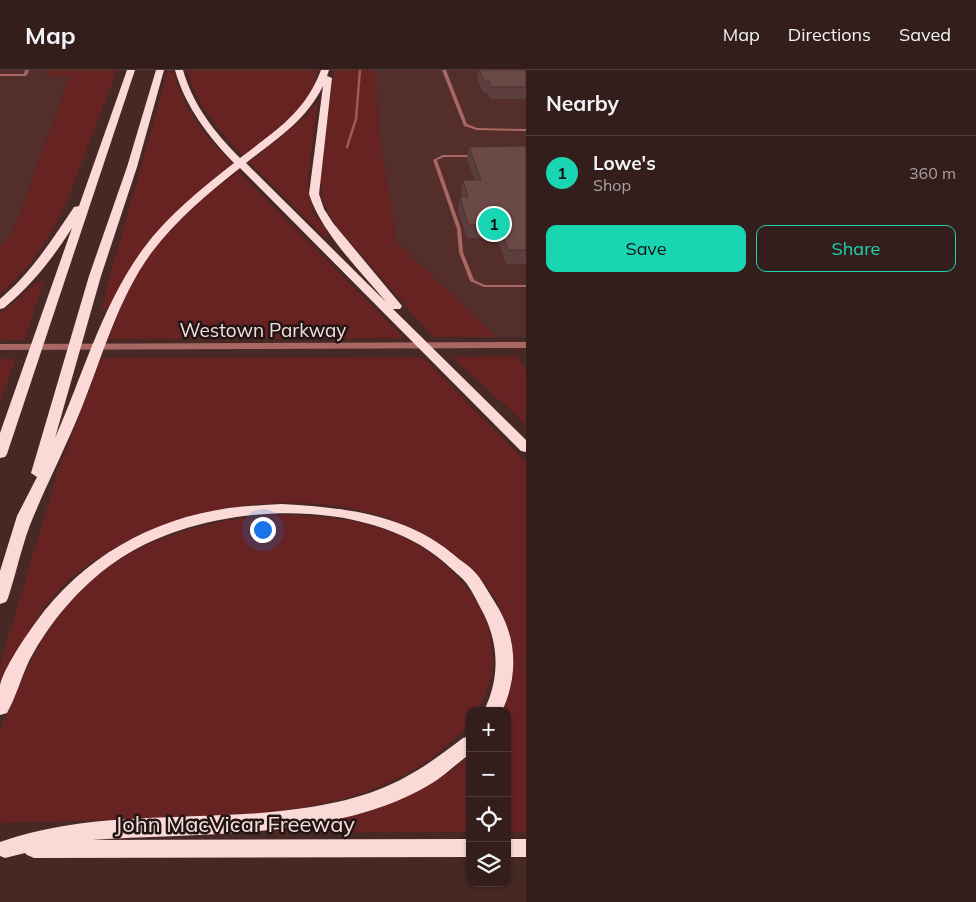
<!DOCTYPE html>
<html lang="en">
<head>
<meta charset="utf-8">
<style>
	:root { --surface:#341e1c; --page:#3c2725; --text:#f1f3f6; --muted:#a9a2a3; --line:#4e3c3b; --accent:#1ad5b2 }
	body { margin:0; font-family:Mulish,sans-serif; background:var(--page); color:var(--text) }
	.controls { position:absolute; right:15px; bottom:15px; display:grid; overflow:hidden; border-radius:10px; box-shadow:0 1px 4px #0004 }
	.controls button { width:45px; height:45px; display:grid; place-items:center; padding:0; border:0; border-bottom:1px solid var(--line); background:var(--surface); color:var(--text); font:25px sans-serif }
	.you { position:absolute; left:262px; top:459px; width:18px; height:18px; margin:-12px; border:4px solid #fff; border-radius:50%; background:#1a73e8; box-shadow:0 0 0 8px #1a73e833 }
	.badge { display:grid; place-items:center; width:32px; height:32px; border-radius:50%; background:var(--accent); color:#111; font-size:16px; font-weight:700 }
	.pin { position:absolute; translate:-50% -50%; border:2px solid #fff; box-shadow:0 1px 5px #0006 }
	.list { margin:0; padding:0; list-style:none }
	h2 { display:flex; justify-content:space-between; align-items:center; height:65px; margin:0; padding:0 20px; font-size:21px }
	h2 small { font-size:16px; font-weight:400; color:var(--muted) }
	.list li { display:grid; grid-template-columns:32px 1fr auto; gap:15px; align-items:center; box-sizing:border-box; height:75px; padding:0 20px; border-top:1px solid var(--line) }
	.list b { display:block; font-size:19px; white-space:nowrap }
	.list p { margin:0; font-size:16px; white-space:nowrap; color:var(--muted) }
	.list em { font-size:16px; font-style:normal; color:var(--muted) }
	.actions { display:flex; gap:10px; padding:15px 20px }
	.actions a { flex:1; padding:11px 0; border:1px solid var(--accent); border-radius:10px; text-align:center; font-size:18px; color:var(--accent) }
	.actions .main { background:var(--accent); color:#111 }
	.icon { flex:none; width:28px; height:28px; fill:none; stroke:currentColor; stroke-width:2; stroke-linecap:round; stroke-linejoin:round }
	.map { position:relative; flex:none; width:526px; height:832px; overflow:hidden }
	header { display:flex; align-items:center; gap:30px; box-sizing:border-box; height:70px; padding:0 25px; background:var(--surface); border-bottom:1px solid var(--line) }
	header strong { font-size:24px }
	nav { display:flex; gap:28px; margin-inline-start:auto; font-size:18px }
	main { display:flex }
	aside { flex:1; background:var(--surface) }
	.map>svg:first-child { display:block }
</style>
</head>
<body>
<header>
<strong>Map</strong>
<nav><a>Map</a><a>Directions</a><a>Saved</a></nav>
</header>
<main>
<div class="map">
<svg width="526" height="832" viewBox="0 0 526 832">
	<rect width="100%" height="100%" fill="#462825"/>
	<!-- built -->
	<path fill="#542e2b" d="M 0,0 L 72,0 L 12,164 L 0,177 Z
		M 374,0 L 526,0 L 526,267 L 497,267 L 397,173 L 381,76 Z"/>
	<!-- green -->
	<path fill="#662322" d="M 46,0 L 117,0 L 68,128 L 54,158 L 31,193 L 0,225 L 0,177 L 12,164 L 70,6 L 51,7 L 46,4 Z
		M 168,0 L 173,0 C 182,39 206,67 234,95 L 174,146 L 111,240 L 101,239 Z
		M 187,0 L 318,0 L 312,21 L 301,38 L 243,87 C 220,61 196,34 187,0 Z
		M 334,0 L 374,0 L 381,76 L 397,173 L 497,267 L 433,267 L 337,157 L 323,132 L 320,108 Z
		M 318,32 L 307,113 L 313,142 L 330,166 L 325,167 L 249,92 L 304,48 Z
		M 238,101 L 404,268 L 108,269 L 133,209 L 162,168 L 191,138 Z
		M 37,212 L 44,212 L 24,270 L 0,270 L 0,244 Z
		M 517,286 L 526,299 L 526,354 L 452,287 Z
		M 423,287 L 526,392 L 526,762 L 507,762 L 507,641 L 503,641 C 520,596 514,550 484,513 C 385,395 173,418 67,512 C 38,538 21,576 5,611 L 0,609 L 0,595 L 58,401 L 101,288 Z
		M 0,289 L 15,289 L 0,333 Z
		M 275,445 C 311,445 345,447 380,458 C 436,477 491,524 493,587 C 494,606 486,624 478,641 L 470,641 C 470,658 458,665 446,676 C 370,745 244,746 147,749 C 98,750 49,752 0,753 C 0,726 0,691 0,665 C 2,650 20,614 27,599 C 39,575 52,551 70,531 C 121,473 200,450 275,445 Z
		M 470,684 L 470,762 L 271,763 C 341,750 417,736 470,684 Z"/>
	<g fill="none" stroke-linecap="round" stroke-linejoin="round">
		<!-- stream -->
		<path stroke="#a05858" stroke-width="2.5" d="M 347,77 L 356,49 L 360,0"/>
		<!-- service -->
		<path fill="#a86762" fill-rule="evenodd" d="M 25,0 L 29,0 L 27,5 L 25,6 L 0,6 L 0,4 L 24,4 Z
			M 442,0 L 446,0 L 467,54 L 477,58 L 526,59 L 526,61 L 477,60 L 464,56 Z
			M 443,85 L 475,85 L 477,86 L 475,87 L 444,87 L 437,90 L 461,159 L 463,182 L 474,210 L 485,215 L 526,215 L 526,217 L 484,217 L 470,211 L 459,182 L 457,159 L 433,90 Z"/>
		<!-- tertiary -->
		<path fill="#a86762" fill-rule="evenodd" d="M 526,272 L 526,278 L 0,280 L 0,274 Z"/>
		<!-- motorway -->
		<path fill="#fbd9d6" fill-rule="evenodd" d="M 127,0 L 135,0 L 7,384 L 5,387 L 0,388 L 0,363 L 72,158 C 53,188 32,215 4,238 L 0,239 L 0,229 C 31,203 52,170 74,137 L 79,136 Z
			M 156,0 L 164,0 L 137,97 L 101,206 L 55,368 C 83,305 102,235 143,179 C 168,145 202,118 234,93 C 208,66 185,36 175,0 L 183,0 C 193,35 215,63 240,88 C 275,61 305,43 321,0 L 329,0 L 327,6 L 332,8 L 319,124 L 324,139 L 333,153 L 402,236 L 400,239 L 393,239 L 526,370 L 526,382 L 521,381 L 240,98 C 208,123 176,150 152,182 C 118,228 103,285 82,337 C 66,377 46,415 30,455 C 21,479 16,504 8,528 L 6,532 L 0,534 L 0,501 L 17,446 L 37,407 L 31,403 L 89,206 L 127,97 ZM 323,16 L 309,124 C 322,164 360,200 386,232 L 246,93 C 275,70 306,51 323,16 Z
			M 282,434 C 348,438 408,444 459,489 C 466,494 474,500 479,507 C 486,517 492,528 499,539 C 517,571 518,607 502,641 L 484,641 C 501,606 499,570 480,537 C 476,529 472,521 467,514 C 461,506 452,500 445,493 C 364,422 200,432 115,492 C 79,517 49,553 29,591 C 21,608 16,627 7,643 L 0,645 C 0,636 0,624 0,615 C 4,598 25,567 36,552 C 82,488 151,449 229,438 C 247,436 265,435 282,434 Z
			M 470,666 L 470,684 C 459,692 448,702 437,710 C 344,771 200,762 92,770 L 470,769 L 470,787 L 34,788 L 27,785 L 25,783 L 5,788 L 0,786 L 0,772 C 99,737 208,754 311,737 C 334,733 358,728 380,719 C 411,707 437,688 463,668 Z
			M 507,769 L 526,769 L 526,787 L 507,787 Z"/>
	</g>
	<!-- wall -->
	<path fill="#5c3f3c" d="M 478,0 L 526,0 L 526,29 L 490,29 L 487,23 L 483,23 L 477,10 Z
		M 526,76 L 526,194 L 506,194 L 497,168 L 467,168 L 458,140 L 460,127 L 462,127 L 461,123 L 463,110 L 475,110 L 467,89 L 469,77 Z"/>
	<!-- building -->
	<path fill="#6b4946" stroke="#4b3331" d="M 479,0 L 526,0 L 526,17 L 491,17 L 489,11 L 484,11 Z
		M 526,76 L 526,180 L 508,180 L 499,155 L 468,155 L 460,127 L 468,127 L 463,110 L 481,110 L 469,77 Z"/>
	<g text-anchor="middle" dominant-baseline="central" stroke-width="5" stroke-linejoin="round" paint-order="stroke">
		<!-- street labels -->
		<g font-size="19" fill="#f3dedc" stroke="#231514">
			<text x="263" y="260">Westown Parkway</text>
		</g>
		<!-- near-street labels -->
		<g font-size="22" fill="#f3dedc" stroke="#231514">
			<text x="235" y="754">John MacVicar Freeway</text>
		</g>
	</g>
</svg>
<div class="controls">
<button>+</button>
<button>−</button>
<button><svg class="icon" aria-label="locate" viewBox="0 0 24 24"><circle cx="12" cy="12" r="6"/><path d="M12 2v4M12 18v4M2 12h4M18 12h4"/></svg></button>
<button><svg class="icon" aria-label="layers" viewBox="0 0 24 24"><path d="M12 4l9 5-9 5-9-5zM3 14l9 5 9-5"/></svg></button>
</div>
<div class="you"></div>
<div class="pin badge" style="left:494px;top:154px">1</div>
</div>
<aside>
<h2>Nearby<small></small></h2>
<ul class="list">
<li><span class="badge">1</span><div><b>Lowe's</b><p>Shop</p></div><em>360 m</em></li>
</ul>
<div class="actions"><a class="main">Save</a><a>Share</a></div>
</aside>
</main>
</body>
</html>
